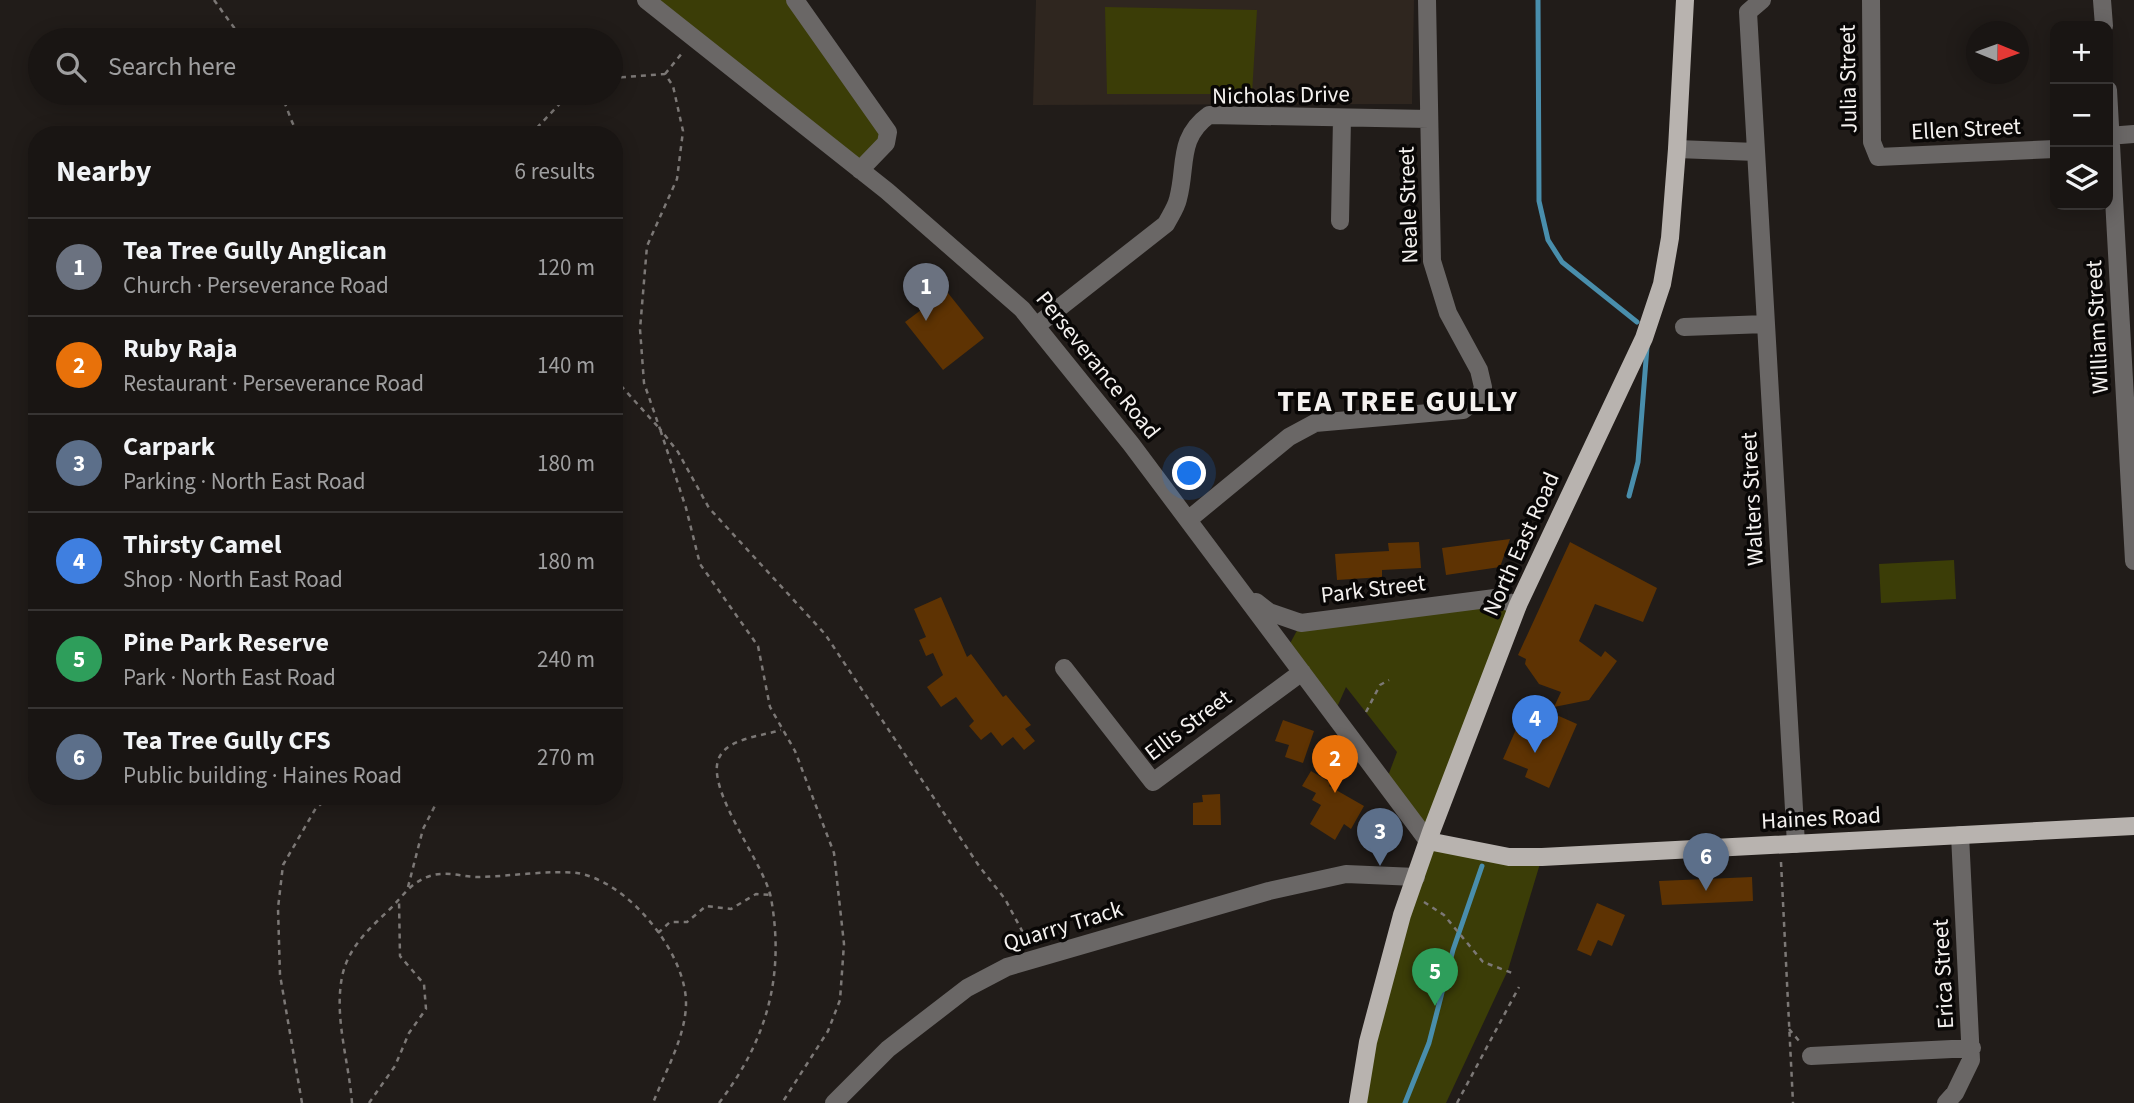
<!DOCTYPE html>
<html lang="en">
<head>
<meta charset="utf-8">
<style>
	:root { --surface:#191513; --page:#262221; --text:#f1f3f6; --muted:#9f9fa0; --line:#373433; --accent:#1a73e8 }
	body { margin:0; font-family:"Source Sans 3",sans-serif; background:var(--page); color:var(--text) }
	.controls { position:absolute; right:21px; top:21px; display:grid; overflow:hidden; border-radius:14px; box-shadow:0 4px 18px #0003 }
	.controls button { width:63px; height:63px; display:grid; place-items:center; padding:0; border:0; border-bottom:2px solid var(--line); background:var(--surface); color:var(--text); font:35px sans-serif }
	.compass { position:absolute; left:1966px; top:21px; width:63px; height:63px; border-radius:50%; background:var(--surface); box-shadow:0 4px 18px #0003; rotate:91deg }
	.you { position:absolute; left:1190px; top:474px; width:24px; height:24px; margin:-18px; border:5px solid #fff; border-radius:50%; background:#1a73e8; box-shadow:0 0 0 10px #1a73e833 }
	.badge { display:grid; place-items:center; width:46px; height:46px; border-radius:50%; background:var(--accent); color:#fff; font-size:23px; font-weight:700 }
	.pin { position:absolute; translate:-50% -58px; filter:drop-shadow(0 2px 4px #0008) }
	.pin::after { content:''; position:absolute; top:37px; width:24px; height:21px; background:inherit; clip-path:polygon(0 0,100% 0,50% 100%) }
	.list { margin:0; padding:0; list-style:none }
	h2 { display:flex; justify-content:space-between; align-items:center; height:91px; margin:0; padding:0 28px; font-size:30px }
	h2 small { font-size:23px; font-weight:400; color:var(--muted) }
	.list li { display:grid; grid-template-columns:46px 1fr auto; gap:21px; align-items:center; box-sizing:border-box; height:98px; padding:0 28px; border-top:2px solid var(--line) }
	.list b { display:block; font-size:26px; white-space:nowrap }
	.list p { margin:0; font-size:23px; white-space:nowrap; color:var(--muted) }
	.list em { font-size:23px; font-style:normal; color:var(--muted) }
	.icon { flex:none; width:38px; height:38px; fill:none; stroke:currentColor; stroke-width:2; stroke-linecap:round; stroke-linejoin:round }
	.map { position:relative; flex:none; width:2134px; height:1103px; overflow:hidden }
	.search { position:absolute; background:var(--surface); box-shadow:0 4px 18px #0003; left:28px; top:28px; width:595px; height:77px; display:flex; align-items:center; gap:18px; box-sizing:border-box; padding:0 24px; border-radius:38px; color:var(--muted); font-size:26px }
	.panel { position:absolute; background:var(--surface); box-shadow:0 4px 18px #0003; left:28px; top:126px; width:595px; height:679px; border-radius:28px }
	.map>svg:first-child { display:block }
</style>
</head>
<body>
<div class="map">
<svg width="2134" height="1103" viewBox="0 0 2134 1103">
	<rect width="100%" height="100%" fill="#211c19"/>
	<!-- built -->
	<path fill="#2f261f" d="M 1036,0 L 1414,0 L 1412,104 L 1033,105 Z"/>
	<!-- green -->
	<path fill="#3b3d07" d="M 652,0 L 796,0 L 888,132 L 860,170 Z
		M 1105,7 L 1257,10 L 1252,94 L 1107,94 Z
		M 1954,560 L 1956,599 L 1881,603 L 1879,564 Z
		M 1518,605 L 1428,841 L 1542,857 L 1508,970 L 1446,1103 L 1358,1103 L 1428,841 L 1385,784 L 1397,752 L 1346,687 L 1334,714 L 1286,651 L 1301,623 Z"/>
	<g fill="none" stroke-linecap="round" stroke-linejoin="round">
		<!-- stream -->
		<path stroke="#498eac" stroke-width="5" d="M 1538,0 L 1539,201 L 1548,240 L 1562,262 L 1637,322
			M 1629,496 L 1638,462 L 1647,347
			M 1405,1103 L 1429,1043 L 1453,950 L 1482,866"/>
	</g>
	<!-- building -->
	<path fill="#5e3303" d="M 936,278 L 984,338 L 943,370 L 905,322 L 921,310 L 911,297 Z
		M 1510,539 L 1500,567 L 1446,575 L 1442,548 Z
		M 1419,542 L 1421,568 L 1382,570 L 1382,577 L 1337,580 L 1335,554 L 1389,551 L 1388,543 Z
		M 1570,542 L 1657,588 L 1643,622 L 1595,604 L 1579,641 L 1601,657 L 1605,651 L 1617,661 L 1589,700 L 1554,707 L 1561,692 L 1539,684 L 1525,664 L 1526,659 L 1518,655 Z
		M 941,597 L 967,657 L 971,654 L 1003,697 L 1006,695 L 1031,725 L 1025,729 L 1035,741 L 1024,750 L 1013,737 L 1002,746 L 991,732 L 981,740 L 969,726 L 974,721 L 956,697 L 941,707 L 927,687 L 943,675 L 933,653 L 926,656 L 919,640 L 926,637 L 914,609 Z
		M 1552,713 L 1577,724 L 1549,788 L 1525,777 L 1528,769 L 1503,759 L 1521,718 L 1545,729 Z
		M 1283,720 L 1314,731 L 1303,763 L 1285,757 L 1289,745 L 1275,741 Z
		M 1311,771 L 1331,783 L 1329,786 L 1364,806 L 1351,829 L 1344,824 L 1335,840 L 1310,824 L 1321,805 L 1312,800 L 1316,793 L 1302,786 Z
		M 1220,794 L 1221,825 L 1193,825 L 1193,803 L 1203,802 L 1202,795 Z
		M 1752,877 L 1753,901 L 1662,905 L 1659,881 Z
		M 1597,903 L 1625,915 L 1612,946 L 1598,940 L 1591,956 L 1577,950 Z"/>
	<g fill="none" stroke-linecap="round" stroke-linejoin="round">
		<!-- path -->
		<path stroke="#7c7876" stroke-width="2.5" stroke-dasharray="5 5" stroke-linecap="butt" d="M 214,0 L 243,40
			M 665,74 L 683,52
			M 611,78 L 665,74 L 673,86 L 683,131 L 677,179 L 647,246 L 640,329 L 644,383 L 660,429 L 678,452 L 709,508 L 825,634 L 979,866 L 1005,899 L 1028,942
			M 279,93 C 289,107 289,122 300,135
			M 530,135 L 570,93
			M 614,378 L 660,429 L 686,508 L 700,564 L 758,646 L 770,707 L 795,751 L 834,853 L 844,944 L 840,1000 L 828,1031 L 782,1103
			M 1366,712 L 1380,685 L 1389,680
			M 1781,862 L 1793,1103
			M 408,887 L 423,829 L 440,796
			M 1424,902 L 1444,915 L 1483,962 L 1515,974
			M 658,933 L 670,922 L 687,922 L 706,906 L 731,909 L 756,894 L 771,895
			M 1789,1029 L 1800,1042
			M 302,1103 L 280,975 L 278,908 L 283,865 L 316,808 L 331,796
			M 352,1103 C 349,1062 334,1018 342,977 C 348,947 370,928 390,909 C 403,896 411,882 430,876 C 448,870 464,878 482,877 C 509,876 552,870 577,873 C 628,881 686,953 686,1003 C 686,1036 665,1072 653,1103
			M 369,1103 L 395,1066 L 409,1033 L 426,1009 L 424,984 L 400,956 L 399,899
			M 719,1103 C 767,1040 785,976 771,898 C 765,864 702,786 720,756 C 730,738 762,736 781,730
			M 1457,1103 L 1519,987"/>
		<!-- minor -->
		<path stroke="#6a6766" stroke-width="18" d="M 646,0 L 887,191 L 1022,309 L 1131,444 L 1428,841
			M 795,0 L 888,132 L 886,143 L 860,170
			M 1762,0 L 1748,12 L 1796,844
			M 1871,0 L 1872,142 L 1878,157 L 2055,149
			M 2102,0 L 2104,26
			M 2108,90 L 2134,561
			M 2108,136 L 2134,134
			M 1677,149 L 1756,152
			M 1340,221 L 1342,118
			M 1036,326 L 1166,224 C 1170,216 1176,208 1178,199 C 1187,166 1177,138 1209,115 L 1429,119
			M 1684,327 L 1766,324
			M 1188,520 L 1289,437 L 1315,423 L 1463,410 L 1480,397 L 1483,387 L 1479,370 L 1448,313 L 1432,261 L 1427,0
			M 1256,602 L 1269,612 L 1301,623 L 1495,598 L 1518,605
			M 1064,668 L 1153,782 L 1302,672
			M 1811,1056 L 1972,1048
			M 834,1103 L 888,1049 L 967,988 L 1007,967 L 1269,891 L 1346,874 L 1416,877
			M 1946,1103 L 1955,1093 L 1971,1060 L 1960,835"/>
		<!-- major -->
		<path stroke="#b8b3af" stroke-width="18" d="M 1428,841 L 1509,857 L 1542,857 L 2134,826
			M 1358,1103 L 1368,1042 L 1402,915 L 1431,832 L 1518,605 L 1644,338 L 1662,284 L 1670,238 L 1677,149 L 1685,0"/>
	</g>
	<g text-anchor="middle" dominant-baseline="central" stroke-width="7" stroke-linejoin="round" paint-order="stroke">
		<!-- street labels -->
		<g font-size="23" fill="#f4f1ef" stroke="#090706">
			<text transform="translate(1848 79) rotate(-91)">Julia Street</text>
			<text transform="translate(1281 95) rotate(-1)">Nicholas Drive</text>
			<text transform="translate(1966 129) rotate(-3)">Ellen Street</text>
			<text transform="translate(1408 205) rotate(-92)">Neale Street</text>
			<text transform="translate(2097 327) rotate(-93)">William Street</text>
			<text transform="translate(1098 365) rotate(51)">Perseverance Road</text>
			<text transform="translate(1752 499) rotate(-93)">Walters Street</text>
			<text transform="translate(1521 544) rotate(-66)">North East Road</text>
			<text transform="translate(1373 589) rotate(-7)">Park Street</text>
			<text transform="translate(1188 725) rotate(-37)">Ellis Street</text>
			<text transform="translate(1821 818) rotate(-3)">Haines Road</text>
			<text transform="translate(1063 926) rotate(-17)">Quarry Track</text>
			<text transform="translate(1943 974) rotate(-93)">Erica Street</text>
		</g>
		<!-- district labels -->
		<g font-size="30" font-weight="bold" letter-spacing="2" fill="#f4f1ef" stroke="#090706">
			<text x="1398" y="401">TEA TREE GULLY</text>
		</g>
	</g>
</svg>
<div class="controls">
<button>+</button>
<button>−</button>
<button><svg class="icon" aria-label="layers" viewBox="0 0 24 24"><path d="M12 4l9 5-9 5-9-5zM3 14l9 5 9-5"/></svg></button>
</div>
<svg class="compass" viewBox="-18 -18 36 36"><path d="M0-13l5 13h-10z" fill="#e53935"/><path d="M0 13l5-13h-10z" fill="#9f9fa0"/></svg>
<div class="you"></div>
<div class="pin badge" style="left:926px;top:321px;background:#6b7280">1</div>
<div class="pin badge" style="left:1335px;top:793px;background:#e8710a">2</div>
<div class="pin badge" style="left:1380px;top:866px;background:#5c6f8a">3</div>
<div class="pin badge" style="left:1535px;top:753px;background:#3f7fe0">4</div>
<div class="pin badge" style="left:1435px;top:1006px;background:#2e9e5b">5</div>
<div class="pin badge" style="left:1706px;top:891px;background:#5c6f8a">6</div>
<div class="search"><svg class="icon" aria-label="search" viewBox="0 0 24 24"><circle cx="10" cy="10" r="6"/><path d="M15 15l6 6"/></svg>Search here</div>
<section class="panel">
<h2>Nearby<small>6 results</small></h2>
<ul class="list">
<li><span class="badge" style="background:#6b7280">1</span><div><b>Tea Tree Gully Anglican</b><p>Church · Perseverance Road</p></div><em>120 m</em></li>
<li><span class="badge" style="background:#e8710a">2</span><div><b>Ruby Raja</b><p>Restaurant · Perseverance Road</p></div><em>140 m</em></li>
<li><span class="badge" style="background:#5c6f8a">3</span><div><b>Carpark</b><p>Parking · North East Road</p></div><em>180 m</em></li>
<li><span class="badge" style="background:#3f7fe0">4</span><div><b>Thirsty Camel</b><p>Shop · North East Road</p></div><em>180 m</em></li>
<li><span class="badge" style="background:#2e9e5b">5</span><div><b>Pine Park Reserve</b><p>Park · North East Road</p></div><em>240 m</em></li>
<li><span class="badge" style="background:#5c6f8a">6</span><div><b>Tea Tree Gully CFS</b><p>Public building · Haines Road</p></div><em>270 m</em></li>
</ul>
</section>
</div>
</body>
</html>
